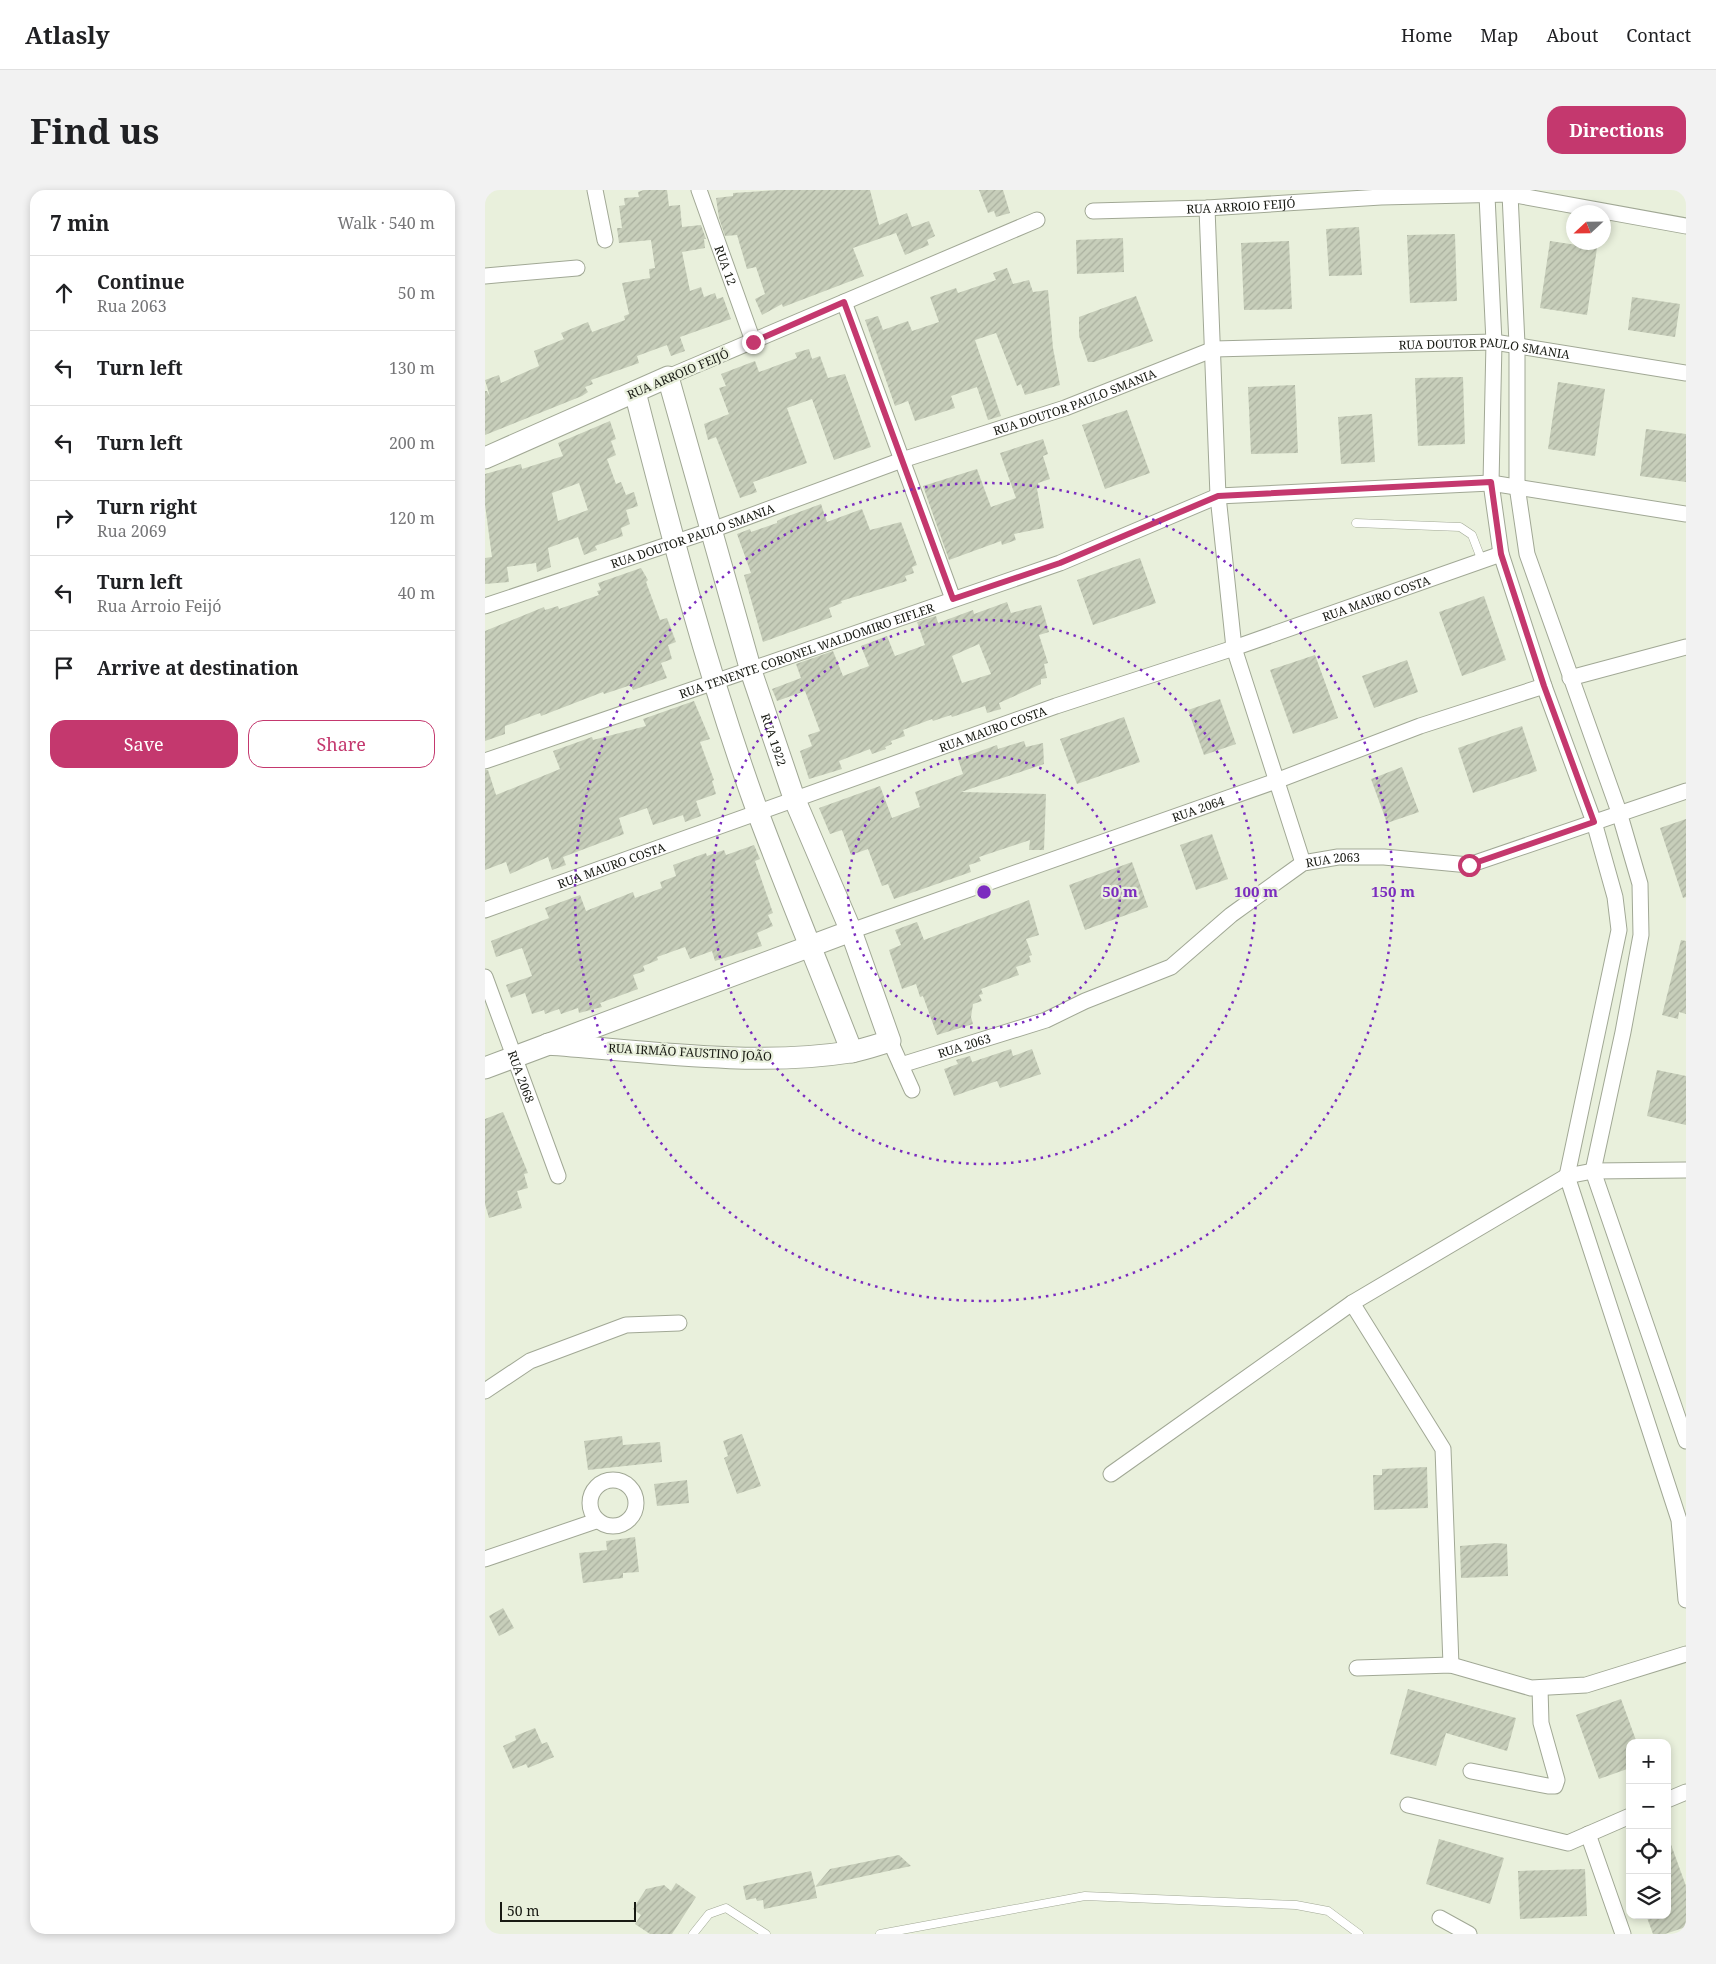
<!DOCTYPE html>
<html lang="en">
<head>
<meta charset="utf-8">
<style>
	:root { --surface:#fff; --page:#f2f2f2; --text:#202124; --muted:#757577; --line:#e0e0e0; --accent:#c4386e }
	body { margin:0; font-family:"Noto Serif",serif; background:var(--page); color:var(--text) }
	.controls { position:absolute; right:15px; bottom:15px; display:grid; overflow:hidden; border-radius:10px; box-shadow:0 2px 8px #0003 }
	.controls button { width:45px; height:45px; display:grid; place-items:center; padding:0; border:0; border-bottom:1px solid var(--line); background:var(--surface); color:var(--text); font:25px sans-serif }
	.compass { position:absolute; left:1081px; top:15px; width:45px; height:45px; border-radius:50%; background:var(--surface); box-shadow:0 2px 8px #0003; rotate:248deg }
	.scale { position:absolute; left:15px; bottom:12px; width:136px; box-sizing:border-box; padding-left:5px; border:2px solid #181a13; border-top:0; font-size:14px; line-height:18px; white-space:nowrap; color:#181a13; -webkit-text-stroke:4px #e9f0dc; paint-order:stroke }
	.stop { position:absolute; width:15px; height:15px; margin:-11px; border:4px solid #c4386e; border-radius:50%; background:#fff }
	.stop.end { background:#c4386e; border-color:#fff; box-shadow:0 1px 5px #0008 }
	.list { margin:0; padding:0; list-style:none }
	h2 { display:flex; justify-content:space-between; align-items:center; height:65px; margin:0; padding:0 20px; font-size:21px }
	h2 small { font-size:16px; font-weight:400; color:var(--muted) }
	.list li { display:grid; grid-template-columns:32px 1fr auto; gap:15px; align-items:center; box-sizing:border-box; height:75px; padding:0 20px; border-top:1px solid var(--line) }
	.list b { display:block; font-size:19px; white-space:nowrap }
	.list p { margin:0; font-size:16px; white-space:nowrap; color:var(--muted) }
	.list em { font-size:16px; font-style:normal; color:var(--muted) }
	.actions { display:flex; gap:10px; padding:15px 20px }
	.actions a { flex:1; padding:11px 0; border:1px solid var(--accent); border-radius:15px; text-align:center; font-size:18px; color:var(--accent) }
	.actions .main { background:var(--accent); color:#fff }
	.icon { flex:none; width:28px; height:28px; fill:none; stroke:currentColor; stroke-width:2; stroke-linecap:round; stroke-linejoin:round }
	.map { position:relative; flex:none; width:1201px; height:1744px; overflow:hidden; border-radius:15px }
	header { display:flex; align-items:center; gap:30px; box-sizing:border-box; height:70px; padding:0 25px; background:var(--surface); border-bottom:1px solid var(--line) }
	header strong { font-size:24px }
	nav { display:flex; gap:28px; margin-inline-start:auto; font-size:18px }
	.intro { display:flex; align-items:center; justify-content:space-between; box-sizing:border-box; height:120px; padding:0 30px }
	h1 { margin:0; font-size:35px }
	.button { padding:12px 22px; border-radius:15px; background:var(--accent); color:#fff; font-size:18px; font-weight:700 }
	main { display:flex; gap:30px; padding:0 30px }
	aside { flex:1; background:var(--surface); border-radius:15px; box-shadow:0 2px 8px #0003 }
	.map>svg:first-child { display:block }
</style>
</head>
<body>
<header>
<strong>Atlasly</strong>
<nav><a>Home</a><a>Map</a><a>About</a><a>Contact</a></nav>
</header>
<div class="intro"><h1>Find us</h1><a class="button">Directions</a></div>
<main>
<aside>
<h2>7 min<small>Walk · 540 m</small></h2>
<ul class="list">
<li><svg class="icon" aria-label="ahead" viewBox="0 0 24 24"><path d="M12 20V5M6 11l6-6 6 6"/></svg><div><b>Continue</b><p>Rua 2063</p></div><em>50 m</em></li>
<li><svg class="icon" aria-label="left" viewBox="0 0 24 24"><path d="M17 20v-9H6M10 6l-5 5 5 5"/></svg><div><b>Turn left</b></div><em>130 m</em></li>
<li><svg class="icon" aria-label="left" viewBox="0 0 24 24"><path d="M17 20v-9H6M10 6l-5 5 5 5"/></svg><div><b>Turn left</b></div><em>200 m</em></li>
<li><svg class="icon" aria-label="right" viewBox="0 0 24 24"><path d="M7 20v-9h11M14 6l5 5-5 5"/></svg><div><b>Turn right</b><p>Rua 2069</p></div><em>120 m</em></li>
<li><svg class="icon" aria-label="left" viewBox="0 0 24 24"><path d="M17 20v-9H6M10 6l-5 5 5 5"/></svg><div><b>Turn left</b><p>Rua Arroio Feijó</p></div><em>40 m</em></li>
<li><svg class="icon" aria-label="arrive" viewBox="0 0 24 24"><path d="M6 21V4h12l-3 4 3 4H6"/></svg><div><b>Arrive at destination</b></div></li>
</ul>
<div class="actions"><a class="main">Save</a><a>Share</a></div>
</aside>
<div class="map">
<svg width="1201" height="1744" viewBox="0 0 1201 1744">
	<defs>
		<pattern id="building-hatch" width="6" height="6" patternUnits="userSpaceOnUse" patternTransform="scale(1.25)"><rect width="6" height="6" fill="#c7ceba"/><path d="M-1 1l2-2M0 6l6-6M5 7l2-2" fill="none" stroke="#aab09f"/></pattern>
	</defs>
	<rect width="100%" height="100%" fill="#e9f0dc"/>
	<!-- building -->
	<path fill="url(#building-hatch)" fill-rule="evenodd" d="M 159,0 L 182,0 L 184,16 L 195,15 L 197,37 L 216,35 L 221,49 L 219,49 L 220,58 L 197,62 L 205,101 L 216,97 L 219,107 L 230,103 L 232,109 L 238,107 L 246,129 L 195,147 L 200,161 L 186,166 L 182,155 L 152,166 L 154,173 L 106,190 L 108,194 L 100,197 L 103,202 L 97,206 L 0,245 L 0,201 L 2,201 L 5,207 L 0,190 L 14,185 L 16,193 L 54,176 L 49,161 L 79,149 L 76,143 L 103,132 L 107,142 L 140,130 L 139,126 L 144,124 L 137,93 L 165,88 L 164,79 L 170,78 L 166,50 L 134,53 L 132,38 L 137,38 L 134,16 L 140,15 L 139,8 L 154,7 L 153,2 Z
		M 294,0 L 385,0 L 394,35 L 422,23 L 427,37 L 444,31 L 450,46 L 442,50 L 444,55 L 420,65 L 411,43 L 368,58 L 379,86 L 298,117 L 297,114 L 277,125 L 270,109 L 280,104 L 271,77 L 262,79 L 252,45 L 240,46 L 234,28 L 231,8 L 248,6 L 248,3 Z
		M 494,0 L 518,0 L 525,23 L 511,27 L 509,21 L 503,23 Z
		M 874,37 L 877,85 L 844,86 L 841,39 Z
		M 970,44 L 972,111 L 925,113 L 922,45 Z
		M 638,48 L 639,82 L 592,84 L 591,50 Z
		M 804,51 L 807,119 L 759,120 L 756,53 Z
		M 1065,51 L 1112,58 L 1102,125 L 1055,118 Z
		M 522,78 L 528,94 L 544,90 L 548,102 L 563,100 L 568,158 L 575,195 L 540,205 L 536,194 L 532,196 L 511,143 L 490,150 L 516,226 L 503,230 L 492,197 L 466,206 L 470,218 L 430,231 L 423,211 L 410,216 L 380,130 L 393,126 L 398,140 L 423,131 L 427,141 L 454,132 L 445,107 L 471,98 L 473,103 L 511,90 L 508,83 Z
		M 651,106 L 668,151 L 609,172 L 603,172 L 594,146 L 594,127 Z
		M 1147,107 L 1195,114 L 1190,147 L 1143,140 Z
		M 324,159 L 327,169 L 335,166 L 343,188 L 360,184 L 386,257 L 349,270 L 327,209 L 302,218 L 322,273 L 268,292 L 272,302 L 255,308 L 231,247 L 223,250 L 219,234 L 244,224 L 234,198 L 241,196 L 236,184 L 270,171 L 274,182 L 312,168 L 310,163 Z
		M 978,187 L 980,254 L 933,256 L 930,188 Z
		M 1073,192 L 1120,199 L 1110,266 L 1063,259 Z
		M 810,195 L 813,263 L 766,264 L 763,197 Z
		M 642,220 L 665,283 L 620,299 L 597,235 Z
		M 887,224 L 890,272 L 856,274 L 853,227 Z
		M 125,231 L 131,249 L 126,251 L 131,265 L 122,269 L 131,294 L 136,292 L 141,305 L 149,302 L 153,316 L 141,320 L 145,334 L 136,338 L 138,346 L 110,356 L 112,360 L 99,365 L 93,347 L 63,358 L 66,377 L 52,382 L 51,373 L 22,377 L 24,392 L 0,394 L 0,368 L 7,367 L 0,315 L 0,284 L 36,274 L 37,279 L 78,266 L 73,253 ZM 94,293 L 103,320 L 73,331 L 67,303 Z
		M 1161,239 L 1201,244 L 1201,292 L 1155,286 Z
		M 558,249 L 563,264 L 558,266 L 565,289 L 553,293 L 554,298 L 552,299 L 559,338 L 529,344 L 531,350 L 517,355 L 516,351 L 464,370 L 438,296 L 492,279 L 506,317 L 531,308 L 515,263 Z
		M 336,314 L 342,332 L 377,319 L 385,340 L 416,332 L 432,375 L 427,377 L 429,383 L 420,386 L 422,391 L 356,411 L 357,413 L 344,418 L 347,427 L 278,452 L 259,385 L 266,383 L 252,344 L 265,339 L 266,342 L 292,333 L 292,331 L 298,328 Z
		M 655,368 L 671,413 L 608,435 L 592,390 Z
		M 156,378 L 163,390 L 161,392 L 175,430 L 182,428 L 191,452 L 183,455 L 187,469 L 176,473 L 182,488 L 148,500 L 146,495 L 119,504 L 118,502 L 56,526 L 55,523 L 20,536 L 20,544 L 0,551 L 0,441 L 59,417 L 60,420 L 73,416 L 74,419 L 114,405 L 112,401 L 116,400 L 113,393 Z
		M 999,406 L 1021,470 L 977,486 L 954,422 Z
		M 522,412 L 526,423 L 556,415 L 564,442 L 554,445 L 563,473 L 559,474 L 562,488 L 556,489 L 556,494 L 514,513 L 516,519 L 502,523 L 500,516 L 467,527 L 466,525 L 448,531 L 447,529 L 418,540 L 420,546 L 406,551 L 407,554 L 400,557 L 401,559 L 387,564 L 385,559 L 354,571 L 357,579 L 324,589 L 315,561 L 327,556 L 323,545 L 335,541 L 320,501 L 292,511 L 287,499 L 316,488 L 311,474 L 348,461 L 358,486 L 384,476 L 376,456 L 402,446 L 410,466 L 440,455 L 432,432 L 451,426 L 453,433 L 488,420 L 489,424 ZM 494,454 L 506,484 L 477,493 L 467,466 Z
		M 830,465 L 853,528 L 808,544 L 785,480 Z
		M 922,470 L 933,502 L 889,518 L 877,486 Z
		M 735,509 L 751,554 L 719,565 L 703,520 Z
		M 209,511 L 225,549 L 215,552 L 229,590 L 227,591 L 231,604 L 211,611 L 216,626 L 200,632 L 198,625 L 168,635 L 162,618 L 134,628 L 139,644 L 78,667 L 81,675 L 67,680 L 63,667 L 25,684 L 21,672 L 0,680 L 0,580 L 3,580 L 11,605 L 75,579 L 68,561 L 107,547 L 108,550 L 161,536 L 158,529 Z
		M 639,527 L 655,572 L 592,594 L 575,549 Z
		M 1037,536 L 1052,581 L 988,603 L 973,558 Z
		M 539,551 L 541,557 L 558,553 L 559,574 L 476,602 L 561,604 L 559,660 L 544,660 L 545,650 L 494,667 L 496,671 L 484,675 L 486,682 L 409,709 L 403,694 L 397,696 L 383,659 L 366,665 L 357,640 L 345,644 L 334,618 L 395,596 L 407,628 L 435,617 L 430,602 L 478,584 L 473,569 L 512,555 L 513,559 Z
		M 917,577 L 934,622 L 902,633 L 886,589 Z
		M 1201,629 L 1201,707 L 1198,708 L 1175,638 Z
		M 727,644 L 743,689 L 711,700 L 695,655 Z
		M 269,655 L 275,669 L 270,671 L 288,723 L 283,725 L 288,736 L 272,743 L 277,756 L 230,771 L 227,761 L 205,769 L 200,757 L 172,767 L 173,770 L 158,776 L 160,781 L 148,785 L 153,799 L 115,813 L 117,817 L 94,823 L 93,818 L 76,824 L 74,819 L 60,824 L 59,820 L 47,824 L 40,803 L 26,808 L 21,795 L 47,786 L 37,758 L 11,767 L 6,751 L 64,728 L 60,718 L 95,705 L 101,721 L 148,702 L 150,708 L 177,698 L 175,692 L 191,686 L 188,675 L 221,663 L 222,666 L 239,660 L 241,665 Z
		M 647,672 L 663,717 L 600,740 L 584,695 Z
		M 544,710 L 554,745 L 541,749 L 547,765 L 544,766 L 546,772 L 531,777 L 534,785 L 496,799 L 498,804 L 494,805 L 497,811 L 488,814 L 486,827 L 488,834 L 452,845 L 438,806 L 435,807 L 431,794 L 417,799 L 404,760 L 416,755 L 410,740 L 432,732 L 439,750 Z
		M 1196,750 L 1201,751 L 1201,824 L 1194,822 L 1193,829 L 1177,825 Z
		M 526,859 L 528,866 L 547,859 L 556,884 L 515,898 L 512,891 L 469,906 L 459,879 L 473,874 L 471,870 L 485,866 L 487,872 Z
		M 1172,880 L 1201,886 L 1201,935 L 1162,926 Z
		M 18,922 L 43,983 L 39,984 L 43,998 L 32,1001 L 37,1018 L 4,1028 L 0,1014 L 0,929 Z
		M 257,1244 L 276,1296 L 252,1304 L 239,1268 L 243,1266 L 238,1251 Z
		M 137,1246 L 138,1255 L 175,1252 L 177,1272 L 103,1280 L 99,1251 Z
		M 942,1277 L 943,1318 L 889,1320 L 888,1285 L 897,1285 L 897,1279 Z
		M 202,1290 L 204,1313 L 172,1316 L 169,1294 Z
		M 150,1347 L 154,1382 L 138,1383 L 138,1388 L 98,1393 L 94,1363 L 122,1360 L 121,1351 Z
		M 1012,1353 L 1022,1354 L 1023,1386 L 976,1388 L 975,1356 Z
		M 18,1418 L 29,1438 L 14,1446 L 4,1426 Z
		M 923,1499 L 1031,1528 L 1022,1561 L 961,1543 L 951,1576 L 905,1564 Z
		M 1136,1509 L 1152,1553 L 1145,1553 L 1145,1578 L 1114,1589 L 1091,1525 Z
		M 50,1538 L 57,1554 L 62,1552 L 69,1567 L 43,1578 L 41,1574 L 28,1579 L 18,1556 L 31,1550 L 30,1546 Z
		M 954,1649 L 1019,1668 L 1005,1714 L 941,1694 Z
		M 1184,1649 L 1201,1696 L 1201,1737 L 1180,1744 L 1168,1744 L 1161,1725 L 1182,1725 L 1182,1650 Z
		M 414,1665 L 426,1676 L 330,1697 L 332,1708 L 279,1719 L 278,1710 L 272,1711 L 271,1708 L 261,1710 L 258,1696 L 326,1681 L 330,1697 L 345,1679 Z
		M 1100,1679 L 1102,1726 L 1035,1729 L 1033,1681 Z
		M 191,1693 L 211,1707 L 187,1744 L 165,1744 L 150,1734 L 156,1725 L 148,1719 L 161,1699 L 179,1695 L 186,1701 Z"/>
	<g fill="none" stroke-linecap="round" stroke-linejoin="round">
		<!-- lane casing -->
		<g stroke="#a1a895" stroke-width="9">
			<path id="lane" d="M 871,333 L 975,337 L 987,345 L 997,371
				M 208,1744 L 224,1724 L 241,1718 L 281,1744
				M 395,1744 L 600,1706 L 811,1715 L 843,1721 L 874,1744"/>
		</g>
		<!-- street casing -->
		<g stroke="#a1a895" stroke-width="17">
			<g id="street">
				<path d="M 110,0 L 120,50"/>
				<path id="s1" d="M 214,0 L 268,151"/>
				<path d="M 1025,4 L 1032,154 L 1032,296 L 1042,364 L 1134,622 L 1155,694 L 1156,745 L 1138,842 L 1108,981 L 1201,1251"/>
				<path d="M 1002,6 L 1009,152 L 1006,293 L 1016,364 L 1059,496 L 1109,632 L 1130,707 L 1134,740 L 1082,986 L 1194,1330 L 1201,1410"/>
				<path d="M 722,18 L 733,306 L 749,458 L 818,673"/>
				<path id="s2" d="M 608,21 L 722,18 L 896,7 L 1025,4 L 1201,36"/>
				<path d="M 0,86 L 92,78"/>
				<path d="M 359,112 L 468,409"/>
				<path d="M 183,187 L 552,30"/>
				<path id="s3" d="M 0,416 L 227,340 L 417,270 L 580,218 L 729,159 L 1009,152 L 1201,183"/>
				<path d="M 1085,488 L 1201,457"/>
				<path id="s4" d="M 0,571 L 575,373 L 733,306 L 1006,293 L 1201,324"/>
				<path id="s5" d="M 0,720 L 571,516 L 749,458 L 1016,364"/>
				<path id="s6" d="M 366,741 L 791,591 L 935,536 L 1059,496"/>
				<path id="s7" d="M 0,787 L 73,986"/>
				<path d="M 405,851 L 427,900"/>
				<path id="s8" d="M 416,875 L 561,830 L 600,811 L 686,777 L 746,725 L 818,673 L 853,667 L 899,667 L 984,675 L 1201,601"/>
				<path d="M 867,1113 L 958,1259 L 966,1475"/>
				<path d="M 0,1201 L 45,1171 L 141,1135 L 194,1133"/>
				<path d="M 626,1284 L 867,1113 L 1082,986 L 1108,981 L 1201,980"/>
				<circle cx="128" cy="1313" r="23"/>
				<path d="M 0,1369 L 111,1331"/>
				<path d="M 872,1478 L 966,1475 L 1046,1498 L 1101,1495 L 1201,1464"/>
				<path d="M 986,1581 L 1063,1596 L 1070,1596 L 1072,1590 L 1056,1533 L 1055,1498"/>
				<path d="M 1182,1610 L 1201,1602"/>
				<path d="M 923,1615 L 1083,1653 L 1145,1626"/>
				<path d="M 1103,1644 L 1138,1744"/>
				<path d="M 955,1728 L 984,1744"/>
			</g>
		</g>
		<!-- secondary casing -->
		<g stroke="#a1a895" stroke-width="23">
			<g id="secondary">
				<path d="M 150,202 C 186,343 223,485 273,623 C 303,703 336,782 367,862"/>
				<path id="s9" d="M 0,268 L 183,187 L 266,481 L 309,608 L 366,741 L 405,851 C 392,855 378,860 365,862 C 271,877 157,861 63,854"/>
				<path d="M 0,878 L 366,741"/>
			</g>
		</g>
		<!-- lane -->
		<use href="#lane" stroke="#fff" stroke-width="8"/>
		<!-- street -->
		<use href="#street" stroke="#fff" stroke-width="15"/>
		<!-- secondary -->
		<use href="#secondary" stroke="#fff" stroke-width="21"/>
	</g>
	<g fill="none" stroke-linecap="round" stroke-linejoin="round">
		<!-- route -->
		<path stroke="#c4386e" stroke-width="6" d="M 268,152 L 359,112 L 468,409 L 575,373 L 733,306 L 1006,292 L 1016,364 L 1059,496 L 1109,632 L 984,675"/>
	</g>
	<!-- distance rings -->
	<g fill="none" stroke="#7b2cbf" stroke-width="2.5" stroke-dasharray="2.5 5">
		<circle cx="499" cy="702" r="136"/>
		<circle cx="499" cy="702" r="272"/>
		<circle cx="499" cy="702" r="409"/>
	</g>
	<g text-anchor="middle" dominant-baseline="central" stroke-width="4.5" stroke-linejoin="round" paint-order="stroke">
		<!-- street labels -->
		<g font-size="12" fill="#181a13" stroke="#e9f0dc">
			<text stroke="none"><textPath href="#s2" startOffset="148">RUA ARROIO FEIJÓ</textPath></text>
			<text stroke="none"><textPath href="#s1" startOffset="80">RUA 12</textPath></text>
			<text stroke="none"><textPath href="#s3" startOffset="1044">RUA DOUTOR PAULO SMANIA</textPath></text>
			<text transform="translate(193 184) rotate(-23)">RUA ARROIO FEIJÓ</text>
			<text stroke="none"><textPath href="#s3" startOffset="624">RUA DOUTOR PAULO SMANIA</textPath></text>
			<text stroke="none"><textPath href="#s3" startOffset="219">RUA DOUTOR PAULO SMANIA</textPath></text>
			<text stroke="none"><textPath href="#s5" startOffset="944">RUA MAURO COSTA</textPath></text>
			<text stroke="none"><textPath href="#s4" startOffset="340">RUA TENENTE CORONEL WALDOMIRO EIFLER</textPath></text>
			<text stroke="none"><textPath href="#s5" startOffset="539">RUA MAURO COSTA</textPath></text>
			<text stroke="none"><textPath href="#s9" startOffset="578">RUA 1922</textPath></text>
			<text stroke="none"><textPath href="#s6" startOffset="368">RUA 2064</textPath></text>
			<text stroke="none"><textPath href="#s8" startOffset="486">RUA 2063</textPath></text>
			<text stroke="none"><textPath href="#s5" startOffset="134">RUA MAURO COSTA</textPath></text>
			<text stroke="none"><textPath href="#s8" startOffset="66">RUA 2063</textPath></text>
			<text transform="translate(205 862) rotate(3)">RUA IRMÃO FAUSTINO JOÃO</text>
			<text stroke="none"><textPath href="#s7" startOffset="106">RUA 2068</textPath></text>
		</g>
	</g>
	<circle cx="499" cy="702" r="8" fill="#7b2cbf" stroke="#e9f0dc" stroke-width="2.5"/>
	<g font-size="15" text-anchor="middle" font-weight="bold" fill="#7b2cbf" stroke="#e9f0dc" stroke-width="4.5" stroke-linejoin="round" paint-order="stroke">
		<text x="635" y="707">50 m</text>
		<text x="771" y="707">100 m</text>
		<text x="908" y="707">150 m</text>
	</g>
</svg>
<div class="controls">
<button>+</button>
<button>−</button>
<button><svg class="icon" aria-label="locate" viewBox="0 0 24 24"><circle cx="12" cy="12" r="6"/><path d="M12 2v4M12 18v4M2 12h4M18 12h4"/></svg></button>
<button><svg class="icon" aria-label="layers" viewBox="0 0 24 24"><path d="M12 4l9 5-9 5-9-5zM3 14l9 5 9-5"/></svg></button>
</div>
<svg class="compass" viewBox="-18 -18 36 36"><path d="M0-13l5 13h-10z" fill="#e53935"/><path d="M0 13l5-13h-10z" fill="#757577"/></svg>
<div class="scale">50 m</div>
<div class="stop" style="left:984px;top:675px"></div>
<div class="stop end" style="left:268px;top:152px"></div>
</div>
</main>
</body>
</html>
